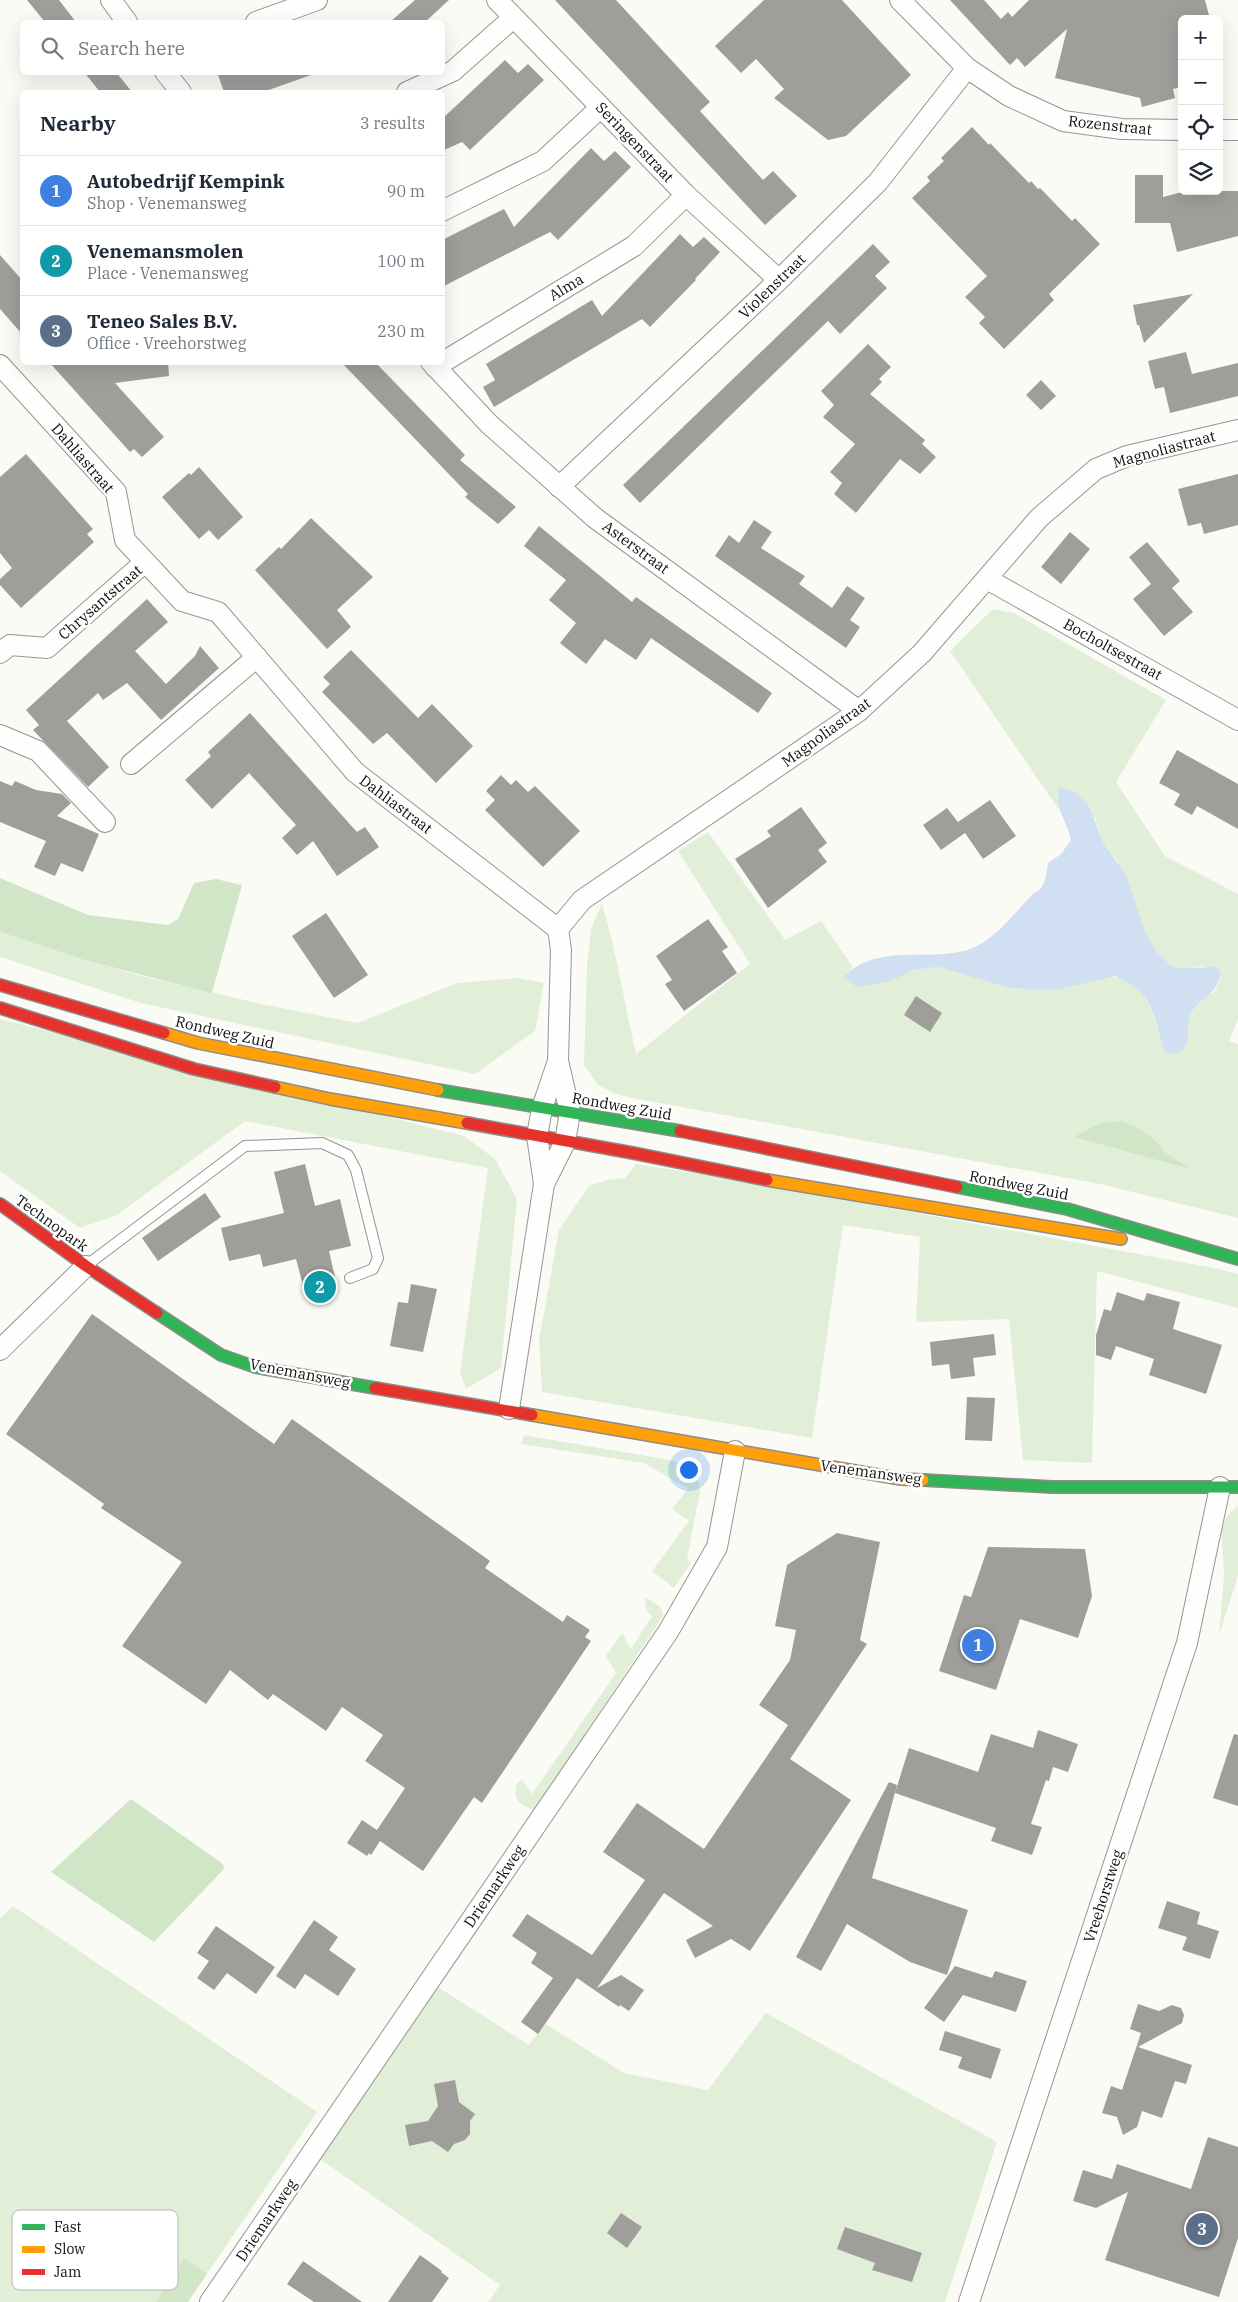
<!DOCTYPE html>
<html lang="en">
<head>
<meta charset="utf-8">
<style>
	:root { --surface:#fff; --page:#f2f2f3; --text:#1f2937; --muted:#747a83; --line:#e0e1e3; --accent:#1a73e8 }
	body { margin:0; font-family:"IBM Plex Serif",serif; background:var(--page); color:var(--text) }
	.controls { position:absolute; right:15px; top:15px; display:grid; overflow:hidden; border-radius:8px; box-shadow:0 5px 20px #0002 }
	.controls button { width:45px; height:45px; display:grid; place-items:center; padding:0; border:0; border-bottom:1px solid var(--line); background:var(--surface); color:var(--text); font:25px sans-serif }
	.you { position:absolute; left:688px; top:1469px; width:18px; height:18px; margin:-12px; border:4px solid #fff; border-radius:50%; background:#1a73e8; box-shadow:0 0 0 8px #1a73e833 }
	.badge { display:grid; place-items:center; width:32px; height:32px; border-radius:50%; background:var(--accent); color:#fff; font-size:16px; font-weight:700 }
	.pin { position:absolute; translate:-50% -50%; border:2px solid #fff; box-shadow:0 1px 5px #0006 }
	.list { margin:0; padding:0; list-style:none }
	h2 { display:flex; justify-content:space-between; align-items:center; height:65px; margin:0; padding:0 20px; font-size:21px }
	h2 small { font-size:16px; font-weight:400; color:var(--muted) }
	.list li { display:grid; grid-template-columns:32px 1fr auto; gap:15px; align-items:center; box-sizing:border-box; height:70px; padding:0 20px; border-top:1px solid var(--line) }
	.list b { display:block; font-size:19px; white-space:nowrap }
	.list p { margin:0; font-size:16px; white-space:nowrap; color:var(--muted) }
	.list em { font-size:16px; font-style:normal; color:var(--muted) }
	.icon { flex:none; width:28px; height:28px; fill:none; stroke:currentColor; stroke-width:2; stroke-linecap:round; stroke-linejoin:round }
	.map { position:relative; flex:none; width:1238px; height:2302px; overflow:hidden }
	.search { position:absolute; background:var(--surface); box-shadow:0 5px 20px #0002; left:20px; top:20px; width:425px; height:55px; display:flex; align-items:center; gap:12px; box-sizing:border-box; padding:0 18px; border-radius:8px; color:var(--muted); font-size:19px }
	.panel { position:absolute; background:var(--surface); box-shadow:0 5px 20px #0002; left:20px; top:90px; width:425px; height:275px; border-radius:8px }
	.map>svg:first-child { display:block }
</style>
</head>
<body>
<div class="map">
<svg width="1238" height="2302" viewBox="0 0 1238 2302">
	<rect width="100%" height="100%" fill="#fbfbf5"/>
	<!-- green -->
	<path fill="#e1efd8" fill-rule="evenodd" d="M 993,609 L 1014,613 L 1166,700 L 1116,782 L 1165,856 L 1238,894 L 1238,1019 L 1229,1041 L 1238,1044 L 1238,1218 L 1100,1184 L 643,1100 L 615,1094 L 598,1085 L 584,1065 L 587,965 L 591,929 L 602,903 L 612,940 L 636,1054 L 750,964 L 678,851 L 708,832 L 785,940 L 821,921 L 853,967 L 843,977 L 892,979 L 914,970 L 938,967 L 970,976 L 1095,980 C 1101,979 1109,976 1115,977 C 1149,979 1157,1027 1164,1052 L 1186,1046 C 1187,1032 1186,1015 1196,1004 C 1210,989 1217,1000 1221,972 L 1204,966 L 1187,968 L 1173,967 L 1158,953 L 1145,932 L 1117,861 L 1104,844 L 1095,818 L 1059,787 L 1057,794 L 1059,810 L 950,651 ZM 1121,1121 L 1138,1127 L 1154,1139 L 1165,1152 L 1188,1168 L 1074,1137 Z
		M 0,932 L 84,960 L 138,975 L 266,1005 L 358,1023 L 457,983 L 518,978 L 544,983 L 535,1031 L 475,1074 L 141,1003 L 0,957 Z
		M 0,1019 L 464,1136 L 495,1159 L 517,1199 L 501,1368 L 466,1389 L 460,1373 L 488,1168 L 245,1121 L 117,1215 L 80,1228 L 0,1171 Z
		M 636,1164 L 734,1179 L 1219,1269 L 1238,1274 L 1238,1308 L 1097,1271 L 1092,1463 L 1023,1460 L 1009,1319 L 916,1322 L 920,1237 L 843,1225 L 812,1438 L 542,1392 L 539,1340 L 559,1230 L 589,1186 L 607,1180 L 625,1178 Z
		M 524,1435 L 670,1460 C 688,1465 698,1471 700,1491 L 687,1559 L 691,1563 L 674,1588 L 652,1571 L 689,1521 L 672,1509 L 688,1489 L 644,1463 L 521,1444 Z
		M 1238,1506 L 1238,1576 L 1219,1635 L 1224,1576 L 1221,1527 L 1229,1514 Z
		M 645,1599 L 649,1599 L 661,1608 L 663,1616 L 535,1810 C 520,1806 512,1799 517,1783 L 522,1779 L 532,1794 L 616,1673 L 606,1656 L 622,1633 L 631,1649 L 652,1616 L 646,1610 Z
		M 13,1906 L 317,2112 L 207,2274 L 184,2258 L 156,2302 L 0,2302 L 0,1918 Z
		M 438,1987 L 529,2045 L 544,2023 L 624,2073 L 708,2090 L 766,2013 L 997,2142 L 945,2302 L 488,2302 L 500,2285 L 320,2159 Z"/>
	<!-- forest -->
	<path fill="#d1e5c7" d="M 0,878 L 88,915 L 168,925 L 178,919 L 194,883 L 216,879 L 242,885 L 212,993 L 84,960 L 0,932 Z
		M 1121,1121 L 1138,1127 L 1154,1139 L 1165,1152 L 1190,1169 L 1074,1137 L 1100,1123 Z
		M 131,1799 L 223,1864 L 224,1869 L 154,1942 L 51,1872 Z
		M 184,2258 L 207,2274 L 188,2302 L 156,2302 Z"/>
	<!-- water -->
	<path fill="#d0dff1" d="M 1059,787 L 1075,792 L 1089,806 L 1104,844 L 1126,875 L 1145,932 L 1158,953 L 1173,967 L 1187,968 L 1216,967 L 1221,972 C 1217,997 1202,994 1191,1013 C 1185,1023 1191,1038 1185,1047 C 1180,1055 1171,1053 1164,1052 C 1154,1016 1154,992 1115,976 L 1061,989 L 1039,990 L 1011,988 L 938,967 L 914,970 L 890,981 L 857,987 L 843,977 C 878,943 922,961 964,951 C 992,944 1014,913 1034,893 C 1046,888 1046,875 1048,863 L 1061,854 L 1071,840 C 1067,819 1054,811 1059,787 Z"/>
	<!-- building -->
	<path fill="#9f9e9a" d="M 27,0 L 59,0 L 76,22 L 45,22 Z
		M 415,0 L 449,0 L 425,22 L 390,22 Z
		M 555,0 L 616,0 L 710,102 L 700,111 L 763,180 L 773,171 L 797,196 L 765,225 Z
		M 764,0 L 842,0 L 911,75 L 846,136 L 828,140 L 774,98 L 784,89 L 756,59 L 741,73 L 715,46 Z
		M 950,0 L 984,0 L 1001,19 L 1008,12 L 1012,17 L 1029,0 L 1205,0 L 1210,19 L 1182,19 L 1182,87 L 1173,89 L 1175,98 L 1142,107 L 1140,98 L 1055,78 L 1067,29 L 1025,67 L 1017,58 L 1010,65 Z
		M 505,60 L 518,73 L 528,64 L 544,80 L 470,150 L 462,142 L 442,151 L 442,119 Z
		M 84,72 L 116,72 L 132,92 L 100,92 Z
		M 217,72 L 311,72 L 311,75 L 263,92 L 224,92 Z
		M 972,127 L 989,145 L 990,143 L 1029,183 L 1031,181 L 1038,189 L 1040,188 L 1072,221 L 1075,218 L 1100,244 L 1049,294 L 1054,300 L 1004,349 L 979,323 L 985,317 L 965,297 L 987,276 L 912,198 L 930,181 L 927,177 L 944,161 L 941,158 Z
		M 591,148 L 604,161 L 615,151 L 631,167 L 558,240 L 550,232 L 442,287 L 442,240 L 504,209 L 514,227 Z
		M 1135,175 L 1163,175 L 1163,197 L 1186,191 L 1238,191 L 1238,236 L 1177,252 L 1170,223 L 1135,223 Z
		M 680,234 L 693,247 L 704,237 L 720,252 L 695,279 L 696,280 L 650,327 L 642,319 L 494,407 L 483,387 L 495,380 L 486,364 L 592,300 L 602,316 Z
		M 873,244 L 890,262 L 875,276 L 887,288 L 840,334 L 828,321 L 640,503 L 623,485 Z
		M 0,255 L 22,280 L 22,334 L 0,309 Z
		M 1193,294 L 1144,343 L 1139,325 L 1137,325 L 1133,305 Z
		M 868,344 L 891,367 L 879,379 L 882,382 L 870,394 L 925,440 L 922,444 L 936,457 L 920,474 L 900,459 L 856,513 L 834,494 L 842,483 L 830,472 L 855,444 L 823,417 L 834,405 L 821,391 Z
		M 1186,352 L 1192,374 L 1238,363 L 1238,396 L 1170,413 L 1164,387 L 1155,389 L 1148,361 Z
		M 49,362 L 168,362 L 169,376 L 115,383 L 164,437 L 142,457 L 134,449 L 130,452 Z
		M 341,362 L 375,362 L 465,455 L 460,460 L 516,507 L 498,524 L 465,497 L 468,494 Z
		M 1041,380 L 1056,396 L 1041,410 L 1026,395 Z
		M 26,454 L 93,529 L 87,534 L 94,542 L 21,608 L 0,585 L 0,579 L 12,568 L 0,553 L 0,477 Z
		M 199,467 L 243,517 L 218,540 L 209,530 L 199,539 L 162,497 L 189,473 L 191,475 Z
		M 1238,474 L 1238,525 L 1204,534 L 1201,523 L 1188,526 L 1178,489 Z
		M 311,518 L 373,577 L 337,610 L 351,627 L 327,649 L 255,570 L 279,547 L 281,549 Z
		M 754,520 L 772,532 L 761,548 L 805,576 L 799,584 L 832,608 L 847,586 L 865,598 L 850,620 L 860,627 L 846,648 L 715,556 L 729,535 L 739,543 Z
		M 539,526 L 632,602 L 636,597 L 772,693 L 758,713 L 651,638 L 636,660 L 605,639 L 586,664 L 560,643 L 576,623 L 549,600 L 566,580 L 524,546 Z
		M 1070,532 L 1090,549 L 1061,584 L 1041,567 Z
		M 1147,542 L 1180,581 L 1172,588 L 1193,612 L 1164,636 L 1133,599 L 1151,584 L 1129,557 Z
		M 147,599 L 168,622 L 135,651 L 166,684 L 195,656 L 200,646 L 219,668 L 161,720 L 127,683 L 103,700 L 98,693 L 67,721 L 109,767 L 88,787 L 33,730 L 39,725 L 26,710 Z
		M 351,650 L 418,718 L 432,704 L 473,746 L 436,783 L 387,733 L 373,744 L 322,692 L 330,684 L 323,677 Z
		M 250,713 L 357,832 L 365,827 L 379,847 L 337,876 L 313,841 L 297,855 L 282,838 L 296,825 L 249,773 L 212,809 L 185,780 L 211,756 L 208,752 Z
		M 1177,750 L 1238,784 L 1238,829 L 1197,806 L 1192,815 L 1174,805 L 1180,794 L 1159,783 Z
		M 501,775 L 511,785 L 516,780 L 528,792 L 535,786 L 580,831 L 543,867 L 485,810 L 495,800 L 486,791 Z
		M 0,781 L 12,786 L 15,781 L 36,790 L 62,794 L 71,803 L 57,816 L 99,834 L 83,872 L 61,863 L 55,876 L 34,867 L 46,841 L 0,822 Z
		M 990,800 L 1016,836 L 983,859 L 965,833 L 941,850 L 923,825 L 947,808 L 958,822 Z
		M 801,807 L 827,843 L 818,850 L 827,862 L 768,908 L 735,859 L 771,836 L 767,831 Z
		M 326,913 L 368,975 L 334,998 L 292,936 Z
		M 708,919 L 728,947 L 722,951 L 737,973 L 684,1011 L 665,984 L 672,980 L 656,956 Z
		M 916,996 L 942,1013 L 930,1032 L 904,1015 Z
		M 305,1164 L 315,1206 L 340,1199 L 351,1246 L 329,1251 L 338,1290 L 331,1301 L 318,1305 L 306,1297 L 296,1259 L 263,1267 L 260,1254 L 229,1261 L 221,1228 L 284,1213 L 274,1172 Z
		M 205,1193 L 221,1217 L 158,1261 L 142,1238 Z
		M 411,1284 L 437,1289 L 423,1352 L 390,1346 L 398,1302 L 408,1303 Z
		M 1117,1292 L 1144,1301 L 1147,1293 L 1180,1302 L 1173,1329 L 1222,1345 L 1206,1394 L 1149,1375 L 1154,1359 L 1116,1346 L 1111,1360 L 1096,1355 L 1096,1335 L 1104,1309 L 1111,1311 Z
		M 92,1314 L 274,1444 L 292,1419 L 490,1561 L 485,1568 L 563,1622 L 567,1615 L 590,1630 L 585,1637 L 591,1641 L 482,1803 L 474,1797 L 423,1871 L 380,1841 L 371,1855 L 369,1853 L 367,1856 L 347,1843 L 362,1820 L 377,1830 L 405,1788 L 365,1761 L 383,1735 L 342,1707 L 326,1731 L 273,1694 L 268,1700 L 230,1670 L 206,1704 L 122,1646 L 182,1562 L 101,1508 L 104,1504 L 6,1434 Z
		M 994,1334 L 996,1355 L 973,1358 L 975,1376 L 951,1379 L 949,1364 L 932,1366 L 930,1342 Z
		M 967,1397 L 995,1398 L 992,1441 L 965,1440 Z
		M 837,1533 L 880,1542 L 860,1640 L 867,1644 L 790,1759 L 851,1800 L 750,1951 L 731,1939 L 695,1958 L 686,1940 L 713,1926 L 664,1893 L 597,1988 L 621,1975 L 644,1990 L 629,2011 L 620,2005 L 619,2007 L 577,1978 L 538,2034 L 521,2022 L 553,1978 L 531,1963 L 537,1953 L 512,1936 L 527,1914 L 592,1955 L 645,1880 L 603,1852 L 637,1803 L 704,1849 L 788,1725 L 759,1705 L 790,1660 L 796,1630 L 775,1626 L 787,1565 Z
		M 988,1547 L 1085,1549 L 1092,1596 L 1078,1638 L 1020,1619 L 996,1690 L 939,1671 L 964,1595 L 971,1597 Z
		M 1038,1730 L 1078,1744 L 1068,1772 L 1053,1767 L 1049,1781 L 1046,1780 L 1031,1824 L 1042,1827 L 1032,1855 L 991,1841 L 996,1828 L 895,1793 L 909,1748 L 978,1772 L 991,1734 L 1033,1748 Z
		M 1234,1734 L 1238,1735 L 1238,1806 L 1213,1798 Z
		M 889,1782 L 897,1785 L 872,1878 L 968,1910 L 947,1975 L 910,1962 L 847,1924 L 821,1971 L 796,1957 Z
		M 1167,1901 L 1200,1912 L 1197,1924 L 1219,1931 L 1210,1959 L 1182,1950 L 1187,1937 L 1158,1928 Z
		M 314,1920 L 338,1937 L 329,1950 L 356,1969 L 338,1996 L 305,1974 L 295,1989 L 276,1976 Z
		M 216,1926 L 275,1967 L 256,1994 L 227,1973 L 214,1990 L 197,1978 L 209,1961 L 197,1953 Z
		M 955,1966 L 992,1978 L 995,1971 L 1027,1981 L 1016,2012 L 963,1995 L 944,2022 L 924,2008 Z
		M 1138,2004 L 1159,2011 L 1172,2005 L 1181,2008 L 1184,2015 L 1182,2023 L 1138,2047 L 1192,2065 L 1186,2084 L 1175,2081 L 1162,2118 L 1142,2111 L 1137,2127 L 1123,2135 L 1117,2117 L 1102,2113 L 1111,2086 L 1122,2090 L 1141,2033 L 1130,2029 Z
		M 945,2031 L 1001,2049 L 991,2079 L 958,2068 L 962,2057 L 939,2050 Z
		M 455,2080 L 459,2102 L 475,2114 L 470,2121 L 470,2134 L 465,2140 L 454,2144 L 448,2152 L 432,2141 L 409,2146 L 405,2125 L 428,2121 L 438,2106 L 434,2084 Z
		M 1208,2137 L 1238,2147 L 1238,2238 L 1219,2297 L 1105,2260 L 1128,2192 L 1096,2208 L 1073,2201 L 1083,2170 L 1112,2179 L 1117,2164 L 1191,2189 Z
		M 621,2213 L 642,2227 L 627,2248 L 607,2233 Z
		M 845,2227 L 922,2253 L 912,2282 L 872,2270 L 875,2263 L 837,2249 Z
		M 420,2255 L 442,2271 L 441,2272 L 449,2278 L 432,2302 L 388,2302 Z
		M 303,2261 L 362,2302 L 314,2302 L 287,2284 Z"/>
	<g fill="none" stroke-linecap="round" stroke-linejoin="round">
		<!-- lane casing -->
		<g stroke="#959593" stroke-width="12">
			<path id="lane" d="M 87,1265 L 245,1146 L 322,1143 L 348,1155 L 356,1170 L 378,1258 L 373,1269 L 350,1278"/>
		</g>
		<!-- street casing -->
		<g stroke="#959593" stroke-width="22">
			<path id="street" d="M 111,0 L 127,22
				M 497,0 L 686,195 L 779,280
				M 900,0 L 967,68 L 1009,96 L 1063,121 L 1122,129 L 1182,130
				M 256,22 L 317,0
				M 165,72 L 181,92
				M 407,92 L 453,71 L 513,18
				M 1219,130 L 1238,130
				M 442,211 L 543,161 L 601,107
				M 431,362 L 489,424 L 595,518 L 859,711
				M 0,365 L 116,492 L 125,540 L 182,601 L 218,612 L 355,772 L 558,929
				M 435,367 L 634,246 L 686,195
				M 559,487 L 779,280 L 878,182 L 967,68
				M 987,579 L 1238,720
				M 0,653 L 10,645 L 47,648 L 145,562
				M 0,735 L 38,751 L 105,822
				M 131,764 L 257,657
				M 544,1184 L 565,1142 L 570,1112 L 558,1061 L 561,950 L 558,929 L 582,900 L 859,711 L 922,653 L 1039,518 L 1096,469 L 1127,456 L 1238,430
				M 0,1350 L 86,1266
				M 509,1409 L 544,1184 L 537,1136 L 542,1108 L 558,1061
				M 210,2302 L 668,1632 L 717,1547 L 735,1451
				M 969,2302 L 1187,1643 L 1220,1487"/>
		</g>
		<!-- fast casing -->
		<g stroke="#8c8c89" stroke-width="14">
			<path id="fast" d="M 438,1090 L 680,1131
				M 957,1187 L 1067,1209 L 1238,1259
				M 157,1313 L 221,1355 L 255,1367 L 375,1388
				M 923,1480 L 1052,1487 L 1238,1487"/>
		</g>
		<!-- slow casing -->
		<g stroke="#8c8c89" stroke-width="14">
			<path id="slow" d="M 164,1033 L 198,1043 L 438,1090
				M 275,1087 L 330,1099 L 467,1123
				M 767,1180 L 1121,1239
				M 532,1415 L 901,1479 L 923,1480"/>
		</g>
		<!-- jam casing -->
		<g stroke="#8c8c89" stroke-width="14">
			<path id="jam" d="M 0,985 L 164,1033
				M 0,1008 L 194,1069 L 275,1087
				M 467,1123 L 633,1153 L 767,1180
				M 680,1131 L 957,1187
				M 0,1204 L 86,1266 L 157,1313
				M 375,1388 L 532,1415"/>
		</g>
		<!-- lane -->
		<use href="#lane" stroke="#fefefe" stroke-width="10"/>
		<!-- street -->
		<use href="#street" stroke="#fefefe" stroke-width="20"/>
		<!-- fast -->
		<use href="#fast" stroke="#30b455" stroke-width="11"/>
		<!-- slow -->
		<use href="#slow" stroke="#ff9f0a" stroke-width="11"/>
		<!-- jam -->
		<use href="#jam" stroke="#e5322d" stroke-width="11"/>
	</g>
	<g text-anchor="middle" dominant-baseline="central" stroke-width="5" stroke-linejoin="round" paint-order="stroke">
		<!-- street labels -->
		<g font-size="15" fill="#0f0f0f" stroke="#fff">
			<text transform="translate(1110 125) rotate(6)">Rozenstraat</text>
			<text transform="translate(635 142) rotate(46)">Seringenstraat</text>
			<text transform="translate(772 286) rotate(-44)">Violenstraat</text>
			<text transform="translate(566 287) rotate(-31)">Alma</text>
			<text transform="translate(1164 449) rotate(-15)">Magnoliastraat</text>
			<text transform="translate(83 458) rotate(49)">Dahliastraat</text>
			<text transform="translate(636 547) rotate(36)">Asterstraat</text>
			<text transform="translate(100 602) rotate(-41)">Chrysantstraat</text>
			<text transform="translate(1113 649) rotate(29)">Bocholtsestraat</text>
			<text transform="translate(826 732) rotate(-36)">Magnoliastraat</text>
			<text transform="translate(396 804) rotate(37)">Dahliastraat</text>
			<text transform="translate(225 1032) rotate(13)">Rondweg Zuid</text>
			<text transform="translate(622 1106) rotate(10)">Rondweg Zuid</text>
			<text transform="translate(1019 1185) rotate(11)">Rondweg Zuid</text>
			<text transform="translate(52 1223) rotate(36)">Technopark</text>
			<text transform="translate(300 1373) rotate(11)">Venemansweg</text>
			<text transform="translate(871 1472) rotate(8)">Venemansweg</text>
			<text transform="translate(494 1886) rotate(-56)">Driemarkweg</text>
			<text transform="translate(1103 1896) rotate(-72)">Vreehorstweg</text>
			<text transform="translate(266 2220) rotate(-56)">Driemarkweg</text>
		</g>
	</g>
	<!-- legend -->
	<rect x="12" y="2210" width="166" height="80" rx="8" fill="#fff" stroke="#b7b7b7" stroke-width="1"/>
	<rect x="22" y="2224" width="23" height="6" fill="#30b455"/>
	<rect x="22" y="2246" width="23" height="7" fill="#ff9f0a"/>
	<rect x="22" y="2269" width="23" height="6" fill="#e5322d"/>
	<g font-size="14" fill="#0f0f0f">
		<text x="54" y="2232">Fast</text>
		<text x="54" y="2254">Slow</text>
		<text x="54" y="2277">Jam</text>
	</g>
</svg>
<div class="controls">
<button>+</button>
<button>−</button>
<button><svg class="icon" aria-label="locate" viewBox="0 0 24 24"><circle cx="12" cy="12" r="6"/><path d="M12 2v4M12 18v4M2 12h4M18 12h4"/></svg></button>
<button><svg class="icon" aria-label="layers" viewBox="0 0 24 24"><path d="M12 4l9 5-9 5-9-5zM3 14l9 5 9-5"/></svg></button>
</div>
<div class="you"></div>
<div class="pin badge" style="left:978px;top:1645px;background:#3f7fe0">1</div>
<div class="pin badge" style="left:320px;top:1287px;background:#0f9aa8">2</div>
<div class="pin badge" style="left:1202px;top:2229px;background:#5c6f8a">3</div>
<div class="search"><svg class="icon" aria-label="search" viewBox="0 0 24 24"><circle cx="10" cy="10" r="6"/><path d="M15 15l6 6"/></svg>Search here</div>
<section class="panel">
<h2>Nearby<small>3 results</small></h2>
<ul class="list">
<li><span class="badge" style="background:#3f7fe0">1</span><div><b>Autobedrijf Kempink</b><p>Shop · Venemansweg</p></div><em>90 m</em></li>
<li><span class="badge" style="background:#0f9aa8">2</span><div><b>Venemansmolen</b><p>Place · Venemansweg</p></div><em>100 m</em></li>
<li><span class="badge" style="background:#5c6f8a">3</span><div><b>Teneo Sales B.V.</b><p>Office · Vreehorstweg</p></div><em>230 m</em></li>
</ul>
</section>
</div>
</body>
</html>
